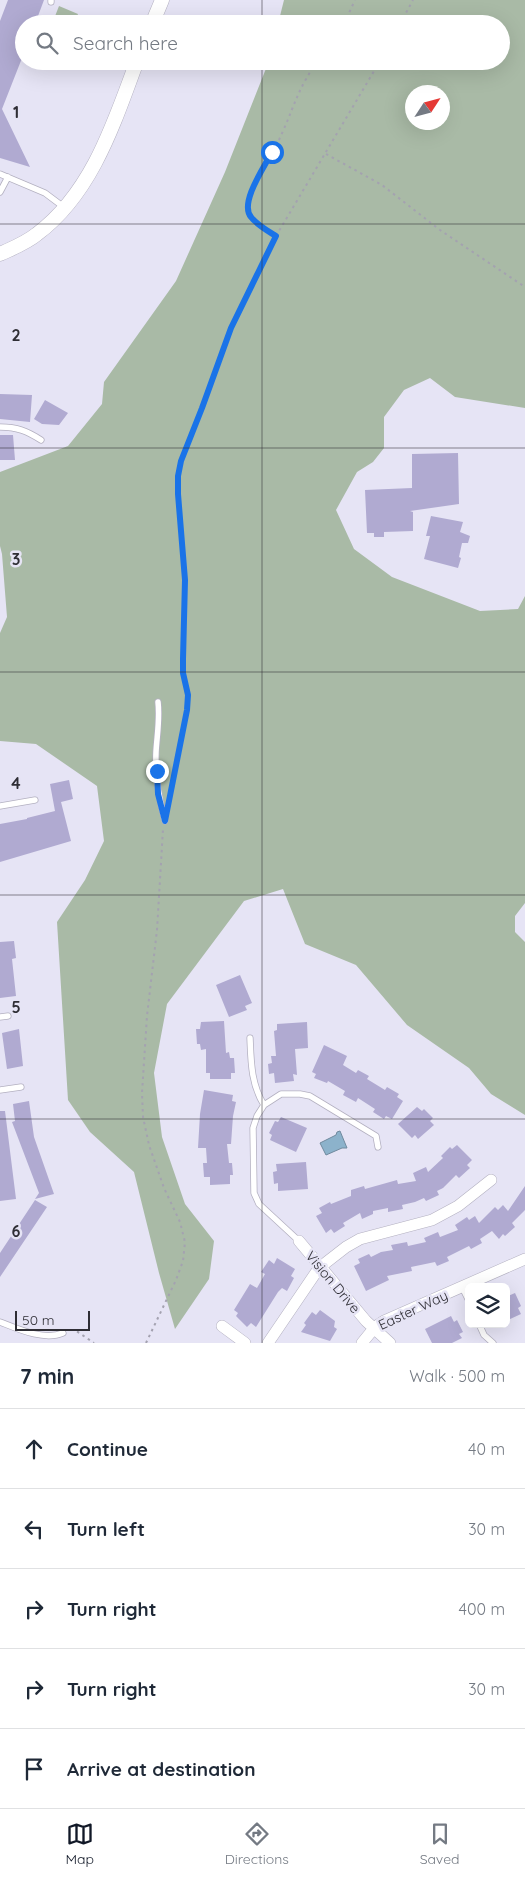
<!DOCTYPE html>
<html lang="en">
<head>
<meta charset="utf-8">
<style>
	:root { --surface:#fff; --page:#f2f2f3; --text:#1f2937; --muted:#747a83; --line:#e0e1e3; --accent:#111827 }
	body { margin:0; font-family:Quicksand,sans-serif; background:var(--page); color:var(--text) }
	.controls { position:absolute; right:15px; bottom:15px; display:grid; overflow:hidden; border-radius:8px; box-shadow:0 5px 20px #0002 }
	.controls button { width:45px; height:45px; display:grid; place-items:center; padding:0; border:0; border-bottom:1px solid var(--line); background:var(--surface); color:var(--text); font:25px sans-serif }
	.compass { position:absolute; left:405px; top:85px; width:45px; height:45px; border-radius:50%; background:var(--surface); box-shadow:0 5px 20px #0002; rotate:54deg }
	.scale { position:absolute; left:15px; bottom:12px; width:75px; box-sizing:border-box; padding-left:5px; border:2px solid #2f2e35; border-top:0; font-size:14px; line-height:18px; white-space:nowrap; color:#2f2e35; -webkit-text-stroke:4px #e6e4f5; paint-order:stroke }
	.stop { position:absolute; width:15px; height:15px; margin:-11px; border:4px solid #1a73e8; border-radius:50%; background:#fff }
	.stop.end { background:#1a73e8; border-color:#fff; box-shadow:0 1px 5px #0008 }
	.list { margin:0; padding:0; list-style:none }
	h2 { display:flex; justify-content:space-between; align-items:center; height:65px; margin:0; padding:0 20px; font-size:21px }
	h2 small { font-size:16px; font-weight:400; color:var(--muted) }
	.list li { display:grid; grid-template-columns:32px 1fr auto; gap:15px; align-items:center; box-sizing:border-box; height:80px; padding:0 20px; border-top:1px solid var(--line) }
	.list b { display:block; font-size:19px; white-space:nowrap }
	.list em { font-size:16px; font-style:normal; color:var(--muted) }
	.icon { flex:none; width:28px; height:28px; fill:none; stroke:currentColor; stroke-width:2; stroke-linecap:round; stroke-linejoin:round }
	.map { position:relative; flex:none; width:525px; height:1343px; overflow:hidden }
	.search { position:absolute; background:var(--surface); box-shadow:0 5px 20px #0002; left:15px; right:15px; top:15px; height:55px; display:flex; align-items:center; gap:12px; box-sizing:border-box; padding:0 18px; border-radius:28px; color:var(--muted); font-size:19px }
	.sheet { height:465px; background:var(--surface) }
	nav { display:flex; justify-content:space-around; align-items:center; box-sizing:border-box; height:70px; border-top:1px solid var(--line); background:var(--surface); font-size:14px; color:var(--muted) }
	nav a { display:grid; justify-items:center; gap:2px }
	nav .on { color:var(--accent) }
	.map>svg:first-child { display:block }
</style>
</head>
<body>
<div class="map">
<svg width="525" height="1343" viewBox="0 0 525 1343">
	<rect width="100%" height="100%" fill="#e6e4f5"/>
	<!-- green -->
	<path fill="#a9baa6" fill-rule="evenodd" d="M 284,0 L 525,0 L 525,408 L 455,397 L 430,378 L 404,390 L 384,417 L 384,448 L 373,462 L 357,472 L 336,510 L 354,549 L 392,577 L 480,611 L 518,609 L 525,596 L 525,903 L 515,916 L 515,932 L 525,942 L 525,1115 L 491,1094 L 469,1068 L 407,1025 L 356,965 L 305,944 L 283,889 L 244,901 L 167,1004 L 154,1073 L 162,1137 L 185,1204 L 214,1241 L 209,1279 L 175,1329 L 159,1273 L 134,1172 L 90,1132 L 68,1100 L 57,922 L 85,880 L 104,841 L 97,786 L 36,744 L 0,741 L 0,633 L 7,617 L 2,554 L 0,546 L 0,472 L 68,446 L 102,404 L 104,382 L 176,281 L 225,172 L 269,61 L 501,61 L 501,24 L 278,24 ZM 412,92 L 442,92 L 442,122 L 412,122 Z
		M 59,6 L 78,14 L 74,24 L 52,24 Z"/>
	<!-- water -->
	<path fill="#8cb2cb" stroke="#708a9e" d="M 340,1131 L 347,1148 L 342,1148 L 326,1155 L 320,1143 L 336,1135 L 337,1132 Z"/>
	<!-- building -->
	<path fill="#b0aad1" d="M 8,0 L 44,0 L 35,24 L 24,24 L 24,53 L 2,109 L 30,167 L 0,158 L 0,21 Z
		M 0,394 L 32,395 L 30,422 L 0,419 Z
		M 45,400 L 68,413 L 59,425 L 42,424 L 34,419 Z
		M 0,435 L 13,435 L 15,460 L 0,460 Z
		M 458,453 L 459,504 L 410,511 L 413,512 L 413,531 L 384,532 L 384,537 L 374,537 L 374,533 L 367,533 L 365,490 L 412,488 L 412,454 Z
		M 431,516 L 463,522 L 460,532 L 470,536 L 468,543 L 462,543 L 459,557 L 461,558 L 458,568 L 424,559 L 430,536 L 426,536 Z
		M 69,780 L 73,799 L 61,802 L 71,841 L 0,862 L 0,824 L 27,819 L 27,818 L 55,811 L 50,784 Z
		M 14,941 L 16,958 L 12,959 L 16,996 L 0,998 L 0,942 Z
		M 240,975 L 252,1003 L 245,1006 L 247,1010 L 229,1017 L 216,985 Z
		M 224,1021 L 226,1053 L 229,1052 L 230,1058 L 234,1058 L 235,1073 L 231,1073 L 231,1079 L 210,1079 L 210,1073 L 206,1073 L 206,1049 L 201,1050 L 200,1044 L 197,1044 L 196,1029 L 200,1029 L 201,1022 Z
		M 307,1022 L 308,1048 L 295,1049 L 297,1075 L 293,1074 L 294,1081 L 275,1083 L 274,1073 L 269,1074 L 268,1064 L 272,1063 L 271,1056 L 276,1056 L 274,1031 L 277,1030 L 277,1024 Z
		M 19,1029 L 23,1066 L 7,1069 L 2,1033 Z
		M 324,1045 L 347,1056 L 343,1065 L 356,1073 L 358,1070 L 369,1076 L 367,1079 L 385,1090 L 387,1087 L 399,1094 L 397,1097 L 403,1101 L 392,1119 L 386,1116 L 384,1119 L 373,1112 L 375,1109 L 358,1098 L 356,1102 L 343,1095 L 345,1091 L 328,1081 L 327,1083 L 314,1078 L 316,1074 L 312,1072 Z
		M 204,1090 L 233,1095 L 232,1101 L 236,1102 L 233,1116 L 231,1144 L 227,1144 L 229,1163 L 232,1163 L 233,1175 L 230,1175 L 230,1184 L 210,1185 L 210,1177 L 204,1177 L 203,1163 L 207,1163 L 206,1148 L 198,1148 L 200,1114 Z
		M 29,1101 L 34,1137 L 54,1194 L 35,1199 L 39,1193 L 12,1122 L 15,1121 L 13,1104 Z
		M 417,1107 L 422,1111 L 424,1109 L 433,1118 L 430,1121 L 434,1125 L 418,1139 L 415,1135 L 412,1138 L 398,1124 Z
		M 0,1111 L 5,1111 L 16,1199 L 0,1201 Z
		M 281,1117 L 307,1128 L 296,1152 L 270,1140 L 272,1135 L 269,1133 L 275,1121 L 278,1122 Z
		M 457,1145 L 472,1160 L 467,1165 L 470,1168 L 459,1178 L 456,1175 L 443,1188 L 437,1191 L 439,1195 L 426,1201 L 424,1198 L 415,1202 L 402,1205 L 403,1209 L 388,1212 L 388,1208 L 373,1211 L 373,1214 L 362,1219 L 360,1213 L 343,1223 L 345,1226 L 334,1233 L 331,1229 L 326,1233 L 316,1216 L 322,1213 L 319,1208 L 330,1202 L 331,1204 L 351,1196 L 351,1190 L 364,1186 L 365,1189 L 397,1180 L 398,1184 L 416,1181 L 413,1173 L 426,1167 L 428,1172 L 443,1158 L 441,1156 L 450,1147 L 452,1149 Z
		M 306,1162 L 308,1189 L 278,1191 L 278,1183 L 274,1184 L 273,1172 L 277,1171 L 276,1164 Z
		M 525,1186 L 525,1210 L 512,1223 L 515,1227 L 505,1236 L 503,1234 L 499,1239 L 492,1231 L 480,1239 L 482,1243 L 471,1249 L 469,1246 L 447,1257 L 449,1261 L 437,1266 L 435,1262 L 411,1267 L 412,1271 L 387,1276 L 389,1280 L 366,1291 L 354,1266 L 360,1263 L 358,1259 L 369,1254 L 371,1257 L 381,1252 L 393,1250 L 391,1245 L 407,1242 L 408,1246 L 426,1242 L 424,1238 L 438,1232 L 440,1237 L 458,1230 L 455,1225 L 467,1217 L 469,1220 L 475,1216 L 479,1223 L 495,1207 L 498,1210 L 503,1205 L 508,1211 Z
		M 35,1200 L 47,1207 L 0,1277 L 0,1253 Z
		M 277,1258 L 295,1269 L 291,1276 L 294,1278 L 287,1291 L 282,1288 L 278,1292 L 256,1327 L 251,1323 L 247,1327 L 236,1316 L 238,1313 L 234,1310 L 250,1284 L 257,1288 L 265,1274 L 261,1272 L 269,1260 L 274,1264 Z
		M 515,1293 L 521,1306 L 518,1308 L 521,1314 L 506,1321 L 506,1297 Z
		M 320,1310 L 335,1321 L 334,1327 L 337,1329 L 330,1341 L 301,1332 L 306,1325 L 304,1323 L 312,1312 L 316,1315 Z
		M 451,1316 L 454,1322 L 457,1320 L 463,1332 L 459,1334 L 462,1338 L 452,1343 L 432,1343 L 425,1329 Z"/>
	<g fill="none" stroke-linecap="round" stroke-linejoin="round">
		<!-- service casing -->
		<g stroke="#b3b0c0" stroke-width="7">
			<path id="service" d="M 51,2 L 51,0
				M 0,174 L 45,193 L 65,208
				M 0,192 L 8,177
				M 0,427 C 17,427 27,431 41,440
				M 158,702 C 160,719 157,735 156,752 C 155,776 159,799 165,821
				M 0,806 L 35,800
				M 0,1017 L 8,1016
				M 250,1038 C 251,1062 251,1084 264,1105
				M 0,1090 L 21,1087
				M 299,1241 L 259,1204 L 254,1193 L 253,1128 L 257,1116 L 264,1105 L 281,1094 L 300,1094 L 310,1096 L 376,1136 L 378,1147
				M 462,1287 L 469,1301
				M 0,1322 C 18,1329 44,1341 63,1333
				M 479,1324 L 484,1335 L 493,1343"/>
		</g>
		<!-- minor casing -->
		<g stroke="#b3b0c0" stroke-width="12">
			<path id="minor" d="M 299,1241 L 366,1321 L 390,1343
				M 222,1326 L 245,1343
				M 268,1343 L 319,1268 L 346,1247 L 360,1239 L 432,1220 L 458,1206 L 491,1180
				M 362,1343 L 375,1327 L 384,1321 L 525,1259"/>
		</g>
		<!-- tertiary casing -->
		<g stroke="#b3b0c0" stroke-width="15">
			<path id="tertiary" d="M 152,24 L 162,0
				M 0,254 C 13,248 26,243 37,234 C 92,193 114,123 137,61"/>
		</g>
		<!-- path -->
		<path stroke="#a4a2b0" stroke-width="2" stroke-dasharray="2.5 4" stroke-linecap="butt" d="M 344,24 L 355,0
			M 400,24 L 413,0
			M 326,154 L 382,185 L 440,230 L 525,287
			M 276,236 L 251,218 L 247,203 L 251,193 C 261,172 274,152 283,131 C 295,104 299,86 318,61
			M 169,805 L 187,710 L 188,695 L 183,673 L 183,659 L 185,580 L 178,493 L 178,476 L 181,461 L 202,408 L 231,328 L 276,236 L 380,61
			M 71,1330 L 75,1330 L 94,1343
			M 146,1343 L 176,1280 L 183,1261 L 185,1242 L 180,1222 L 164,1188 L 149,1145 L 143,1117 L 142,1093 L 147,1016 L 157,930 L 163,829"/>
		<!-- service -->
		<use href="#service" stroke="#fff" stroke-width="5.5"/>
		<!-- minor -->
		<use href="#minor" stroke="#fff" stroke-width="11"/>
		<!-- tertiary -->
		<use href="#tertiary" stroke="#fff" stroke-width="14"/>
	</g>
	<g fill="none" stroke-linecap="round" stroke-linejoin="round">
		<!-- route -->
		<path stroke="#1a73e8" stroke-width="6" d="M 157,771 L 158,794 L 165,821 L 187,710 L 188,695 L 183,673 L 183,659 L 185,580 L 178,494 L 178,476 L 181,461 L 202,408 L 231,328 L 276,236 C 268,231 257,225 251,217 C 239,203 265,166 272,152"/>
	</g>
	<!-- grid -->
	<path fill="none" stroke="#2f2e35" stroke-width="1" stroke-opacity="0.55" d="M 262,0 L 262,24M 262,61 L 262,1343M 0,224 L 525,224M 0,448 L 525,448M 0,672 L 525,672M 0,895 L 525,895M 0,1119 L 525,1119"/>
	<g text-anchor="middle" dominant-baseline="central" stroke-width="5" stroke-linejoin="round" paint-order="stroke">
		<!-- street labels -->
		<g font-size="14" fill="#2f2e35" stroke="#e6e4f5">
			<text transform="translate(333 1282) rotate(50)">Vision Drive</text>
			<text transform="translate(413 1310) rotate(-25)">Easter Way</text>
		</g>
	</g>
	<g font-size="16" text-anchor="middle" font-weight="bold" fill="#2f2e35" stroke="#e6e4f5" stroke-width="5" stroke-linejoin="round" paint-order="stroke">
		<text x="16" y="118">1</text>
		<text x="16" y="341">2</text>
		<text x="16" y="565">3</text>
		<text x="16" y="789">4</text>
		<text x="16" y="1013">5</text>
		<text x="16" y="1237">6</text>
	</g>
</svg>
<div class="controls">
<button><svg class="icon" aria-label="layers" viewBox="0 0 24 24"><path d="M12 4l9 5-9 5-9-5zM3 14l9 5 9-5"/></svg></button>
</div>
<svg class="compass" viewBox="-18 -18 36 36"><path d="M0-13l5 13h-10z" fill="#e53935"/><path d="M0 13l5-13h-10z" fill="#747a83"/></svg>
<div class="scale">50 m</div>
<div class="stop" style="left:272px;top:152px"></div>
<div class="stop end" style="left:157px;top:771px"></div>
<div class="search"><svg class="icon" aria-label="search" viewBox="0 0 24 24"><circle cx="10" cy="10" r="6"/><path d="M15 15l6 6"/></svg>Search here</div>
</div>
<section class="sheet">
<h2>7 min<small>Walk · 500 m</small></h2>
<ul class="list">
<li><svg class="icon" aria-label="ahead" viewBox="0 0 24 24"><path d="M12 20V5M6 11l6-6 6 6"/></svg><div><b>Continue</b></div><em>40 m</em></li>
<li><svg class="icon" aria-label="left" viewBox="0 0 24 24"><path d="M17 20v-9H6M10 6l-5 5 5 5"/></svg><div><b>Turn left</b></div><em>30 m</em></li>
<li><svg class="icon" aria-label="right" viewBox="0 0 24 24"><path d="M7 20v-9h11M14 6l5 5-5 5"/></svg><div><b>Turn right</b></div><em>400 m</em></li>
<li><svg class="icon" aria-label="right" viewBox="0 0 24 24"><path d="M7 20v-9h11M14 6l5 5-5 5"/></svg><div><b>Turn right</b></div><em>30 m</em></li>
<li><svg class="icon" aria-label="arrive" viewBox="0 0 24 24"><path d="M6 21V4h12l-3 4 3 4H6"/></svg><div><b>Arrive at destination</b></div></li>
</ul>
</section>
<nav>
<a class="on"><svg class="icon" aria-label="map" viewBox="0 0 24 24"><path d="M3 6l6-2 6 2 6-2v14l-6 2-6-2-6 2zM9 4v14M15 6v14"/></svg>Map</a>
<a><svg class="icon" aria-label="directions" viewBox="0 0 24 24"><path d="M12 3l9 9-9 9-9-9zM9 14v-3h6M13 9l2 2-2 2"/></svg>Directions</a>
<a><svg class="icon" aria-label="saved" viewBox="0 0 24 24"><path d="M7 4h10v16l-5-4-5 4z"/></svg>Saved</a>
</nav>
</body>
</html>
